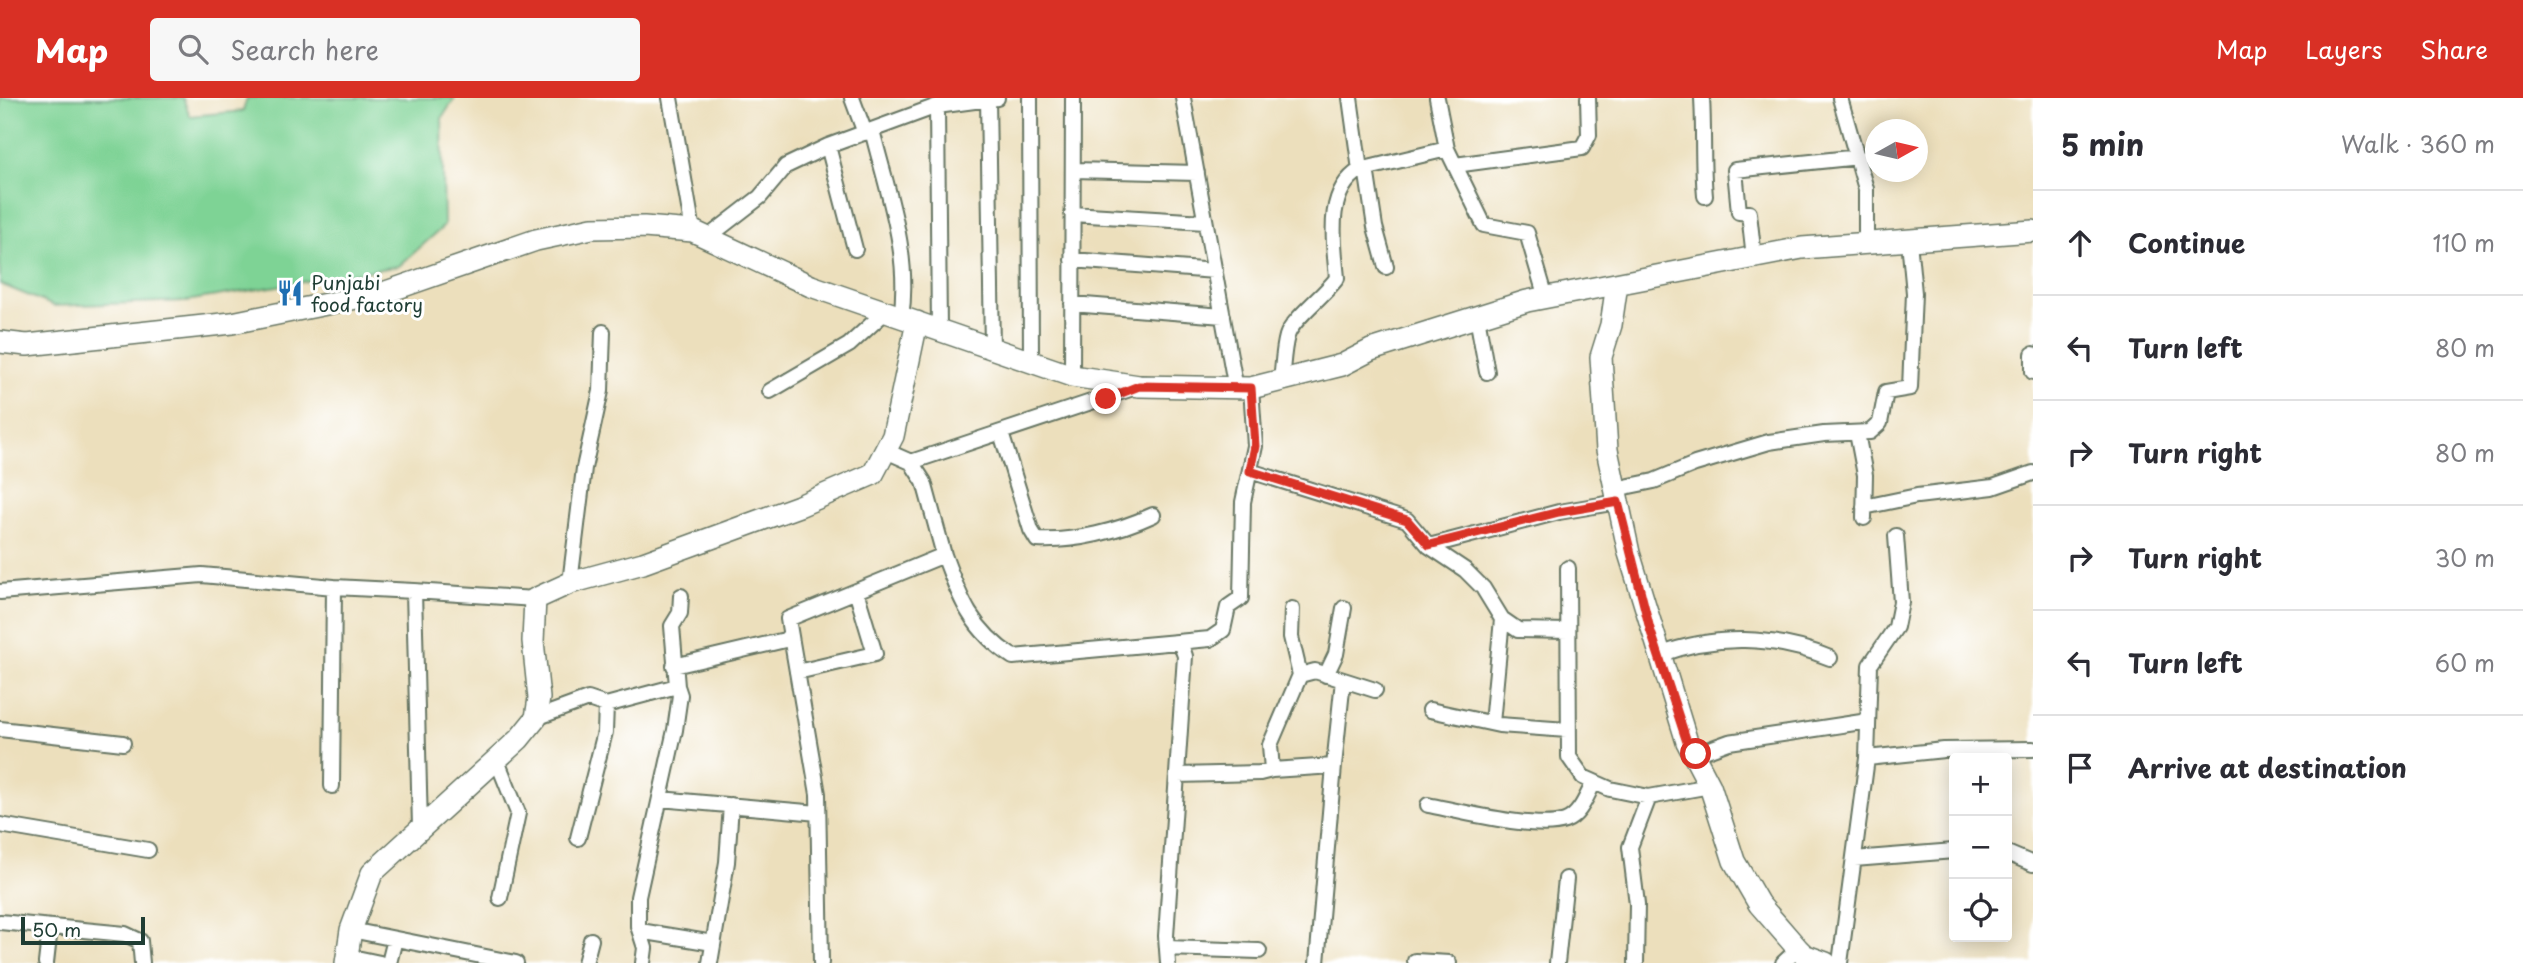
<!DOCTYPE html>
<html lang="en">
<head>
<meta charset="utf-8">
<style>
	:root { --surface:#fff; --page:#f7f7f7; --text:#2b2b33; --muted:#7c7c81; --line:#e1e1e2; --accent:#d93025 }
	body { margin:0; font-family:"Playpen Sans",sans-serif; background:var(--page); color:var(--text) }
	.controls { position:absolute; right:21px; bottom:21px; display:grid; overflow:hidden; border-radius:7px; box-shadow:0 4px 18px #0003 }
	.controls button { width:63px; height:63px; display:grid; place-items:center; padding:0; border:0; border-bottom:2px solid var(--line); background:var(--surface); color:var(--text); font:35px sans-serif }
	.compass { position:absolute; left:1865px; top:21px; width:63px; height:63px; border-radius:50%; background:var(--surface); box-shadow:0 4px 18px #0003; rotate:82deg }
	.scale { position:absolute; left:21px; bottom:18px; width:124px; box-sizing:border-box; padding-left:7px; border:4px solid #1f3d34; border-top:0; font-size:19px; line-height:24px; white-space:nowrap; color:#1f3d34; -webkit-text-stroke:5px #fff; paint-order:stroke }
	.stop { position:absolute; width:21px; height:21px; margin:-16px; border:5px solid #d93025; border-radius:50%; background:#fff }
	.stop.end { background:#d93025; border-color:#fff; box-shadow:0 2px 7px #0008 }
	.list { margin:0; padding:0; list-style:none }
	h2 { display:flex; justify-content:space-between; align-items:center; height:91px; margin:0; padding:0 28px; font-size:30px }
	h2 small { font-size:23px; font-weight:400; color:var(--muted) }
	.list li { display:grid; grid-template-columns:46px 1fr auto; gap:21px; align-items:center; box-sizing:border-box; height:105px; padding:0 28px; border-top:2px solid var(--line) }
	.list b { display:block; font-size:26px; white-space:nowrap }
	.list em { font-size:23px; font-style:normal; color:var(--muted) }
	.icon { flex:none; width:38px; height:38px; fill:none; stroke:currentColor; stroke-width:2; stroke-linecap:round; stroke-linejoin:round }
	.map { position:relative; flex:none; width:2033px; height:865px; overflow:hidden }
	header { display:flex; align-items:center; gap:42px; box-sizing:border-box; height:98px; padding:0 35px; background:var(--accent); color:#fff }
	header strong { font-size:33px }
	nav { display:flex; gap:38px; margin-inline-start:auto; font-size:24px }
	.search { width:490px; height:63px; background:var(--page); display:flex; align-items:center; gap:18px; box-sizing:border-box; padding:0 24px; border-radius:7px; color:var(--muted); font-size:26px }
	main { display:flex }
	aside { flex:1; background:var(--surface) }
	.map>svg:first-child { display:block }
</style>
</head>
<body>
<header>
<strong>Map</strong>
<div class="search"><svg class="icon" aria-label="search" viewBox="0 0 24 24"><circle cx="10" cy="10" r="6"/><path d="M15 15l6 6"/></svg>Search here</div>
<nav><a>Map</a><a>Layers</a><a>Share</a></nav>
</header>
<main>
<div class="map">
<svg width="2033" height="865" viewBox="0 0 2033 865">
	<rect width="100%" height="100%" fill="#fff"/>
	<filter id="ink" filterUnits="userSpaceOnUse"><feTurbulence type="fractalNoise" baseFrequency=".0143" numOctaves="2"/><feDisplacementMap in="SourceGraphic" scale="14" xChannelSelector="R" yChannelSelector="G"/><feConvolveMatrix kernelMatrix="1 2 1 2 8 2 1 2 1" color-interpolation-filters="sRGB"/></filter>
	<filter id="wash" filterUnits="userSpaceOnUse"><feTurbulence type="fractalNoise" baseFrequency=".00686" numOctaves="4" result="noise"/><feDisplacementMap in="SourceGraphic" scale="28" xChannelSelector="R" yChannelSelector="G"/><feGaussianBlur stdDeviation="1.57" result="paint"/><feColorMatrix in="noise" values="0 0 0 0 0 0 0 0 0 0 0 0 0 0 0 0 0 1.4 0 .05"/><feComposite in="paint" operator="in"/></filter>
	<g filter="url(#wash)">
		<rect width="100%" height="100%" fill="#ecdfbc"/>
		<!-- green -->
		<path fill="#7ed395" stroke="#4e8864" stroke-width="2" d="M 0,0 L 183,0 L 190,18 L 243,13 L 247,0 L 455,0 L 442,20 L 444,128 L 399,168 L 186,203 L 54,208 L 0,186 Z"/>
	</g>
	<g filter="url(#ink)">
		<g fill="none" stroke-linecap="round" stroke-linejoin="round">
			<!-- street casing -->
			<g stroke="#677664" stroke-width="18">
				<path id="street" d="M 670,0 L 693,133
					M 852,0 L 865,35
					M 988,0 L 992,251
					M 1030,0 L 1031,264
					M 1183,0 L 1236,291
					M 1437,0 L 1447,51 L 1484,127 L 1527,135 L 1546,200
					M 1702,0 C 1704,33 1702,65 1705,98
					M 1840,0 L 1866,91 L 1866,146
					M 937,8 L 939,232
					M 872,32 C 887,93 911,156 901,219
					M 828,48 L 855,151
					M 1455,67 L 1582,50 L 1589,37 L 1588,0
					M 1366,70 L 1375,129 L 1386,169
					M 1073,72 L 1197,75
					M 1360,72 L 1447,51
					M 1072,116 L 1205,124
					M 707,140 L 760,99 L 786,68 L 828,48 L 937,8 L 997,0
					M 1754,160 L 1749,115 L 1739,114 L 1735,72 L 1859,59
					M 1072,162 L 1215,173
					M 1072,206 L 1223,218
					M 1477,219 L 1487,274
					M 2033,256 L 2033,274
					M 1072,278 L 1073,0
					M 1281,282 C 1283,268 1283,252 1287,238 C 1292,221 1324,198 1337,180 C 1334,145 1324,94 1360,72 L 1350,0
					M 770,293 L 849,247 L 885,214
					M 1001,335 L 1031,432 L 1037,442 C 1075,444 1118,433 1153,417
					M 1857,335 L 1865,377 L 1864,420
					M 886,353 L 911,364 L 924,384 L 944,457
					M 911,364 L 1136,289
					M 1250,373 L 1407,422 L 1429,448 L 1465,472 L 1483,490 L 1502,521 L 1518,532 L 1568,533
					M 1615,391 L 1654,383 L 1695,366 L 1769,344 L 1824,336 L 1870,334 L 1880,325 L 1886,294 L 1910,290 L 1914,195 L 1909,143
					M 1864,409 L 1917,398 L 1993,389 L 2033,375
					M 1429,448 L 1559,414 L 1618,404
					M 1568,470 L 1569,659 L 1583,679 L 1610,691 L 1649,699 L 1710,688
					M 570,485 L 584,370 L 601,293 L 603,234
					M 414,493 L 535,501
					M 0,494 L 202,477 L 334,489
					M 1292,511 L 1291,539 L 1300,577
					M 1659,557 C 1715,536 1774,537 1830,560
					M 674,568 L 785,542 L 790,537
					M 797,574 L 875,556 L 856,493
					M 1326,577 L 1336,556 L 1344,510
					M 677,588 L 672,528 L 680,515 L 681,498
					M 1430,612 L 1499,627 L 1567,632
					M 536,620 L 588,601 L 606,607 L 677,588 L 680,597 L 675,632 L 638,799 L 638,828 L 645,850 L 643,865
					M 1492,625 L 1502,521
					M 0,631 L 123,645
					M 1696,656 L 1729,644 L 1868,623
					M 496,660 L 518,715 L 500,800
					M 1867,660 L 1870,567 L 1896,529 L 1901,504 L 1896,438
					M 1334,668 L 1343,582
					M 1272,672 L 1270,647 L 1300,577 L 1315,573 L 1375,592
					M 1177,677 L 1260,675 L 1272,672 L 1334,668 L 1317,865
					M 332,688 L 334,489 L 414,493 L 420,729
					M 660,701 L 818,715
					M 1428,707 C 1459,713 1537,733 1565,723 C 1580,718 1587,697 1594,684
					M 0,727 L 148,752
					M 578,740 L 605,634 L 606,607
					M 2007,755 L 2033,766
					M 1854,761 L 1954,753
					M 0,824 L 125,836 L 140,843 L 142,865
					M 351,832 L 516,865
					M 640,833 L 713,845
					M 1167,850 L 1259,853
					M 347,858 L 380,865
					M 1415,863 L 1449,865
					M 46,865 L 50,830
					M 389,865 L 395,841
					M 585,865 L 591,842
					M 710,865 L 727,764 L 731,707
					M 821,865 L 818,696 L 788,521 L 944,457 C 960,501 972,533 1013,559 L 1210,541 L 1223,532 L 1228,509 L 1241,500 L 1243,404 L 1255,348 L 1251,290
					M 1168,865 L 1166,838 L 1185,558 L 1180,544
					M 1557,865 L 1566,781
					M 1636,865 L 1637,806 L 1630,749 L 1649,699
					M 1783,865 L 1798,851
					M 1840,865 L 1867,660 L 1944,652 L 2033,651"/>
			</g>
			<!-- secondary casing -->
			<g stroke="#677664" stroke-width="24">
				<path id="secondary" d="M 1617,186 L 1611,227 L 1601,259 L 1607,352 L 1629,455 L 1687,644 L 1710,688 L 1734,763 L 1759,806 L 1798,851 L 1804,857 L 1826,865
					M 0,244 L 27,247 L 232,225 L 386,194 L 536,142 L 592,130 L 644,129 L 693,133 L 811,188 L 1072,278 L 1139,288 L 1251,290 L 1342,267 L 1371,252 L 1527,203 L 1802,150 L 2033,133
					M 346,865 L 351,832 L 372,775 L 519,641 L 536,620 L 539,600 L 533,543 L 535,501 L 570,485 L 643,465 L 799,408 L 873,376 L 893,338 L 917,224"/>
			</g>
			<!-- street -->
			<use href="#street" stroke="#fff" stroke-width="14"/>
			<!-- secondary -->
			<use href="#secondary" stroke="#fff" stroke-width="21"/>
		</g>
	</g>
	<g fill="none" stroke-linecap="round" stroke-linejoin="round" filter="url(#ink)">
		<!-- route -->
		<path stroke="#d93025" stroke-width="9" d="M 1106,301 L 1139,288 L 1251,290 L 1255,348 L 1250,373 L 1407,422 L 1429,447 L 1559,414 L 1618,404 L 1650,531 L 1687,644 L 1696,656"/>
	</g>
	<!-- icons -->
	<defs>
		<g id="restaurant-bare" transform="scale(2.1)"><path d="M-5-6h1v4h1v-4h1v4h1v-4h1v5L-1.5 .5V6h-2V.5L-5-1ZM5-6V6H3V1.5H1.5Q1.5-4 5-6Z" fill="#1f6fb2" stroke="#fff" stroke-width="2.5" paint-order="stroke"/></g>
	</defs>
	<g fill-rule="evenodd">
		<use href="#restaurant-bare" x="290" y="195"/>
	</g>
	<g text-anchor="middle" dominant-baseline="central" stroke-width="6" stroke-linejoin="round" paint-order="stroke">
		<!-- poi labels -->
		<g font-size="19" fill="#1f3d34" stroke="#fff" text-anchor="start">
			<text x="311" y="184">Punjabi<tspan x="311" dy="22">food factory</tspan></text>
		</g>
	</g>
</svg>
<div class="controls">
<button>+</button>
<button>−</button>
<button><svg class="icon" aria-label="locate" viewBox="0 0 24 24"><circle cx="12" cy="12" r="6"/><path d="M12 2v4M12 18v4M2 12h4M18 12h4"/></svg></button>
</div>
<svg class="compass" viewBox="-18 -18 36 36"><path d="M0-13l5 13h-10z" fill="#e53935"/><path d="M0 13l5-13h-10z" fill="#7c7c81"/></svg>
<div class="scale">50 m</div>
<div class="stop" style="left:1696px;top:656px"></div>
<div class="stop end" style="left:1106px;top:301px"></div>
</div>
<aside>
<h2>5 min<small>Walk · 360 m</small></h2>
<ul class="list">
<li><svg class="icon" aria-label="ahead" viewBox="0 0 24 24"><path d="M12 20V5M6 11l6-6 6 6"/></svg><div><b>Continue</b></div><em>110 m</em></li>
<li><svg class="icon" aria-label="left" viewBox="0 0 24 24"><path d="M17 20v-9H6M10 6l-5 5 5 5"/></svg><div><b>Turn left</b></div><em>80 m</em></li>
<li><svg class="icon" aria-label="right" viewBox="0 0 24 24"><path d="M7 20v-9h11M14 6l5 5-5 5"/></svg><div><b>Turn right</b></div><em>80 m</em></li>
<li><svg class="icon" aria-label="right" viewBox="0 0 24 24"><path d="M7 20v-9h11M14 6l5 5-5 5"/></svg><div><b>Turn right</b></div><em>30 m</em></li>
<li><svg class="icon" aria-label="left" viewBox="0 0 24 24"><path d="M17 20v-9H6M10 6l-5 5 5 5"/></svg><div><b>Turn left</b></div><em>60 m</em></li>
<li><svg class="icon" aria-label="arrive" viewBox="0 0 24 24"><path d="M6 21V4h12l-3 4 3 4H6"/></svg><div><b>Arrive at destination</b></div></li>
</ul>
</aside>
</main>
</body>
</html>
